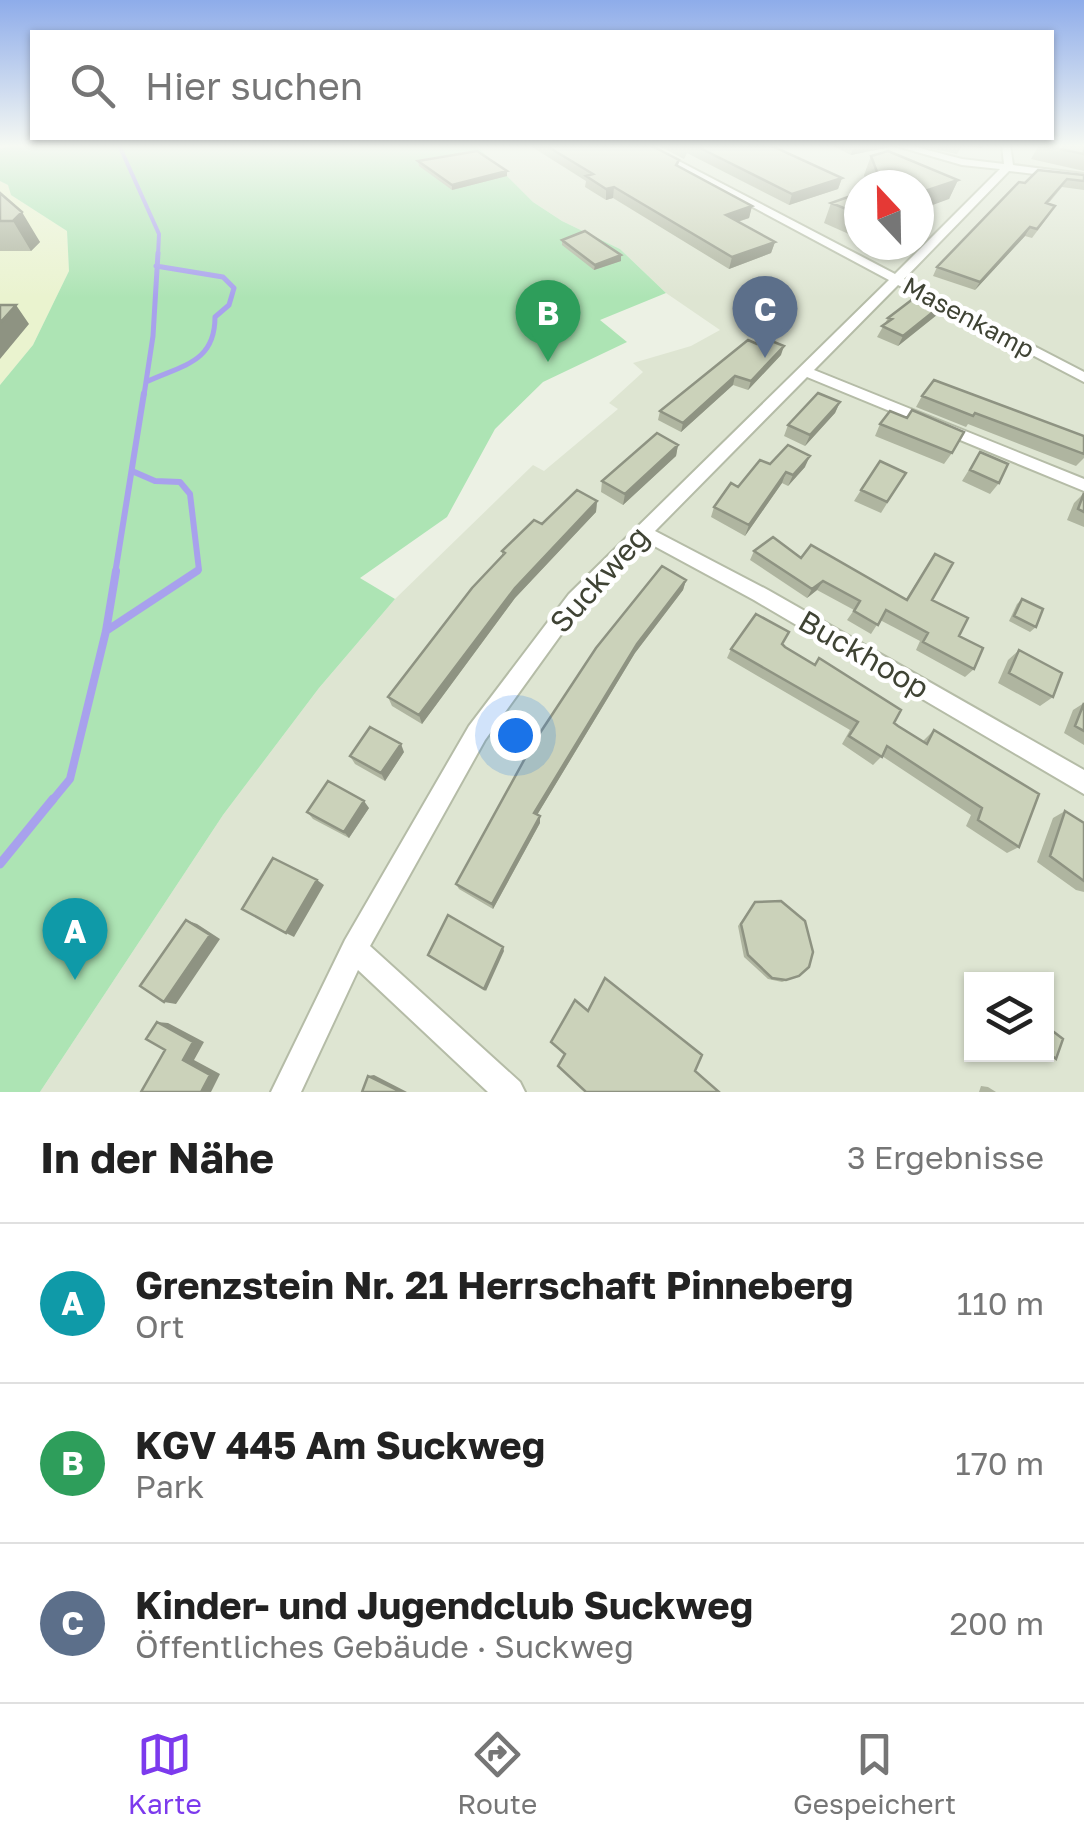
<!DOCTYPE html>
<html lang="de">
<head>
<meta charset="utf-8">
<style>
	:root { --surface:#fff; --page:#f6f6f6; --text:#222; --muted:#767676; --line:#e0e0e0; --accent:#7c3aed }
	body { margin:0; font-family:"Golos Text",sans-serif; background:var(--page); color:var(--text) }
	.controls { position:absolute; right:30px; bottom:30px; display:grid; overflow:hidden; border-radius:0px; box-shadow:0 2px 8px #0004 }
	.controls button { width:90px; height:90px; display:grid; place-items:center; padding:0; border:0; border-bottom:2px solid var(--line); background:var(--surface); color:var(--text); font:50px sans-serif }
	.compass { position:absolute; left:844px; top:170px; width:90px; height:90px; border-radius:50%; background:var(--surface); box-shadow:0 2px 8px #0004; rotate:338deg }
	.you { position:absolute; left:515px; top:735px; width:35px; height:35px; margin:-25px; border:8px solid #fff; border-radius:50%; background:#1a73e8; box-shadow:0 0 0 15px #1a73e833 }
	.badge { display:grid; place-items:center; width:65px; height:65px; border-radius:50%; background:var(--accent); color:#fff; font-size:32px; font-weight:700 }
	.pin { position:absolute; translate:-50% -82px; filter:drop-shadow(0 2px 5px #0008) }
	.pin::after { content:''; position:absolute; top:52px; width:35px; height:30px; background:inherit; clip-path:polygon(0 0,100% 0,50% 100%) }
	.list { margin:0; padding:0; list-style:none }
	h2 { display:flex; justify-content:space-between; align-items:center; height:130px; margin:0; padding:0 40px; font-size:42px }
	h2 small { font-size:32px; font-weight:400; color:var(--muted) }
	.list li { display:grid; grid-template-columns:65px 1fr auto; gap:30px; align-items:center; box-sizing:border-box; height:160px; padding:0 40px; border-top:2px solid var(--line) }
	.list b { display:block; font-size:38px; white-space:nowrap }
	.list p { margin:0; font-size:32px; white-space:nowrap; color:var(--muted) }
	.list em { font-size:32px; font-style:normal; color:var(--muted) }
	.icon { flex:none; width:55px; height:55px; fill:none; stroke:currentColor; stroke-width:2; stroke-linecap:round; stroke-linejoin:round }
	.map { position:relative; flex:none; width:1084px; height:1092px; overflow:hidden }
	.search { position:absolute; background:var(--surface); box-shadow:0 2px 8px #0004; left:30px; right:30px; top:30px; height:110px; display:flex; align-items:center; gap:25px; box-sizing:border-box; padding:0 35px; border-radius:0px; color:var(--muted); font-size:38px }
	.sheet { height:610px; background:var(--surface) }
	nav { display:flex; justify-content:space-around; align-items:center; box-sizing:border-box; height:140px; border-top:2px solid var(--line); background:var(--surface); font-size:28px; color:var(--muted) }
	nav a { display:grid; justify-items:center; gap:5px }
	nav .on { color:var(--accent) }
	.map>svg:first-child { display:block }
</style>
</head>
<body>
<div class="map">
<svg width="1084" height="1092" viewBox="0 0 1084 1092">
	<rect width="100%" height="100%" fill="#ecf1e4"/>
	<!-- residential -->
	<path fill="#dee5d2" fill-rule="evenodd" d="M 476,145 L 1084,145 L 1084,1092 L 40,1092 L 223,815 L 319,688 L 395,599 L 533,465 L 544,471 L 618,409 L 609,403 L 643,372 L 633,363 L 691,346 L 720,330 L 666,293 L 620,249 L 562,221 L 533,202 ZM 859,185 L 919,185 L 919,245 L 859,245 ZM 972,979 L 1046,979 L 1046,1054 L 972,1054 Z"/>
	<!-- commercial -->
	<path fill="#eaf3cf" d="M 0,181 L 9,185 L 11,195 L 67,231 L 69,271 L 33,345 L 0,385 Z"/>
	<!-- green -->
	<path fill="#ade4b4" d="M 13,145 L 476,145 L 533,202 L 562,221 L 620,249 L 666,293 L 600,320 L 627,342 L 543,382 L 495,429 L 447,517 L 360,578 L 395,599 L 319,688 L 223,815 L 40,1092 L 0,1092 L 0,385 L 33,345 L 69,271 L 67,231 L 11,195 L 8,185 L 0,181 L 0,149 Z"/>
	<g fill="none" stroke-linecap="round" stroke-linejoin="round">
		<!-- stream-far4 -->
		<path stroke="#a8a1ed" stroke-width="4" d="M 119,145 L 159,234 L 158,256"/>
		<!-- stream-far3 -->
		<path stroke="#a8a1ed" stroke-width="5" d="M 146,382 C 182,365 215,363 215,317 L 229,305 L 234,288 L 223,277 L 156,266
			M 144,395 L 153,336 L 158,253"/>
		<!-- stream-far2 -->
		<path stroke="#a8a1ed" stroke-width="6" d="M 132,471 L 155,481 L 180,482 L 190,494 L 199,570 L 193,574
			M 115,574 L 144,393"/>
		<!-- stream-far1 -->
		<path stroke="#a8a1ed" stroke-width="8" d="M 106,631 L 197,571
			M 51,802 L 70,779 L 106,631 L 116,571"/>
		<!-- stream -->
		<path stroke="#a8a1ed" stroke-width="9" d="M 0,864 L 53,799"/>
		<!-- minor casing -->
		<g stroke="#b5bca7" stroke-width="4">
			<path id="minor" d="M 637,145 L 648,145 L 895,274 L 1000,169 L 962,165 L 893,145 L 908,145 L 962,159 L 1004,164 L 1002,145 L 1010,145 L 1013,165 L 1084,174 L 1084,180 L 1009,171 L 904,279 L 1084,372 L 1084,382 L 898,285 L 814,370 L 1084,479 L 1084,491 L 807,377 L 655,531 L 768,590 L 1084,770 L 1084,794 L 754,600 L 645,541 L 583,604 L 485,740 L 370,946 L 520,1082 L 525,1092 L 488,1092 L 358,970 L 301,1092 L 271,1092 L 345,940 L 469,726 L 569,594 L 889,280 Z"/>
		</g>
		<!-- minor -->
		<use href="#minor" fill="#fff" fill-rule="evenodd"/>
	</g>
	<!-- wall -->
	<path fill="#afb5a0" d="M 529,145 L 650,145 L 679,160 L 678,166 L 752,206 L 749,218 L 738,222 L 775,242 L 771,253 L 729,269 L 613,198 L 606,200 L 585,187 L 586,181 Z
		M 657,145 L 770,145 L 842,178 L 838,189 L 789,205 L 687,153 L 684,159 Z
		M 831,145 L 891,145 L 890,147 L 851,155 Z
		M 913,145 L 984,145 L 982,148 L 962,146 L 957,154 Z
		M 1039,145 L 1084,145 L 1084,171 L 1031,159 Z
		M 871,156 L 958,180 L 949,199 L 919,185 L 867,185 L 864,175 Z
		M 418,161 L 507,171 L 507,176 L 452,190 L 419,166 Z
		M 1084,175 L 1084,190 L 1062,187 L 1048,204 L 1050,214 L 1032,238 L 1025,236 L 975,290 L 933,276 L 937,267 L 1025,183 Z
		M 0,193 L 40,242 L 31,251 L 0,251 Z
		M 859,193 L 859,232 L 851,235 L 824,223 L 831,203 Z
		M 562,240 L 621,255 L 621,261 L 594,270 L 562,245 Z
		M 943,304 L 938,314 L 898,346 L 877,337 L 888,318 Z
		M 781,355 L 748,390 L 733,385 L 681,432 L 658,420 L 660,411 Z
		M 922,396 L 1084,436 L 1084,458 L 1076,466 L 968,424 L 966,427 L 916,407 Z
		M 840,402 L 835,413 L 805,446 L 784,436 L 788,425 Z
		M 880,424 L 952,453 L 944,464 L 875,436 Z
		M 678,445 L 676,456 L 623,505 L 601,492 L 602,481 Z
		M 980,452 L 999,483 L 990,494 L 962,481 Z
		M 770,464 L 805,467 L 788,486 L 782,483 L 745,536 L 711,517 L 714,507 Z
		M 906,473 L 881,513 L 854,501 L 861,490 Z
		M 1084,493 L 1084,527 L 1067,520 L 1074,503 Z
		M 597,501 L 596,512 L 515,598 L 422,724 L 392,706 L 388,697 L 502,556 L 502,551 L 542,524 Z
		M 754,551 L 801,558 L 906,599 L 935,554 L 932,600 L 959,636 L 974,669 L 965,677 L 916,650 L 920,641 L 880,620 L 871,634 L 847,620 L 854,610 L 817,590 L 807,598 L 750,560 Z
		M 686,580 L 683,590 L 635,653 L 537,815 L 540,823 L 493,909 L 459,889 L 456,884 Z
		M 1022,599 L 1036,627 L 1030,632 L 1009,621 L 1017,604 Z
		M 731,649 L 894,723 L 922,742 L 934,730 L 1019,847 L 1007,853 L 966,826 L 971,815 L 882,756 L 873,765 L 842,744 L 850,730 L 727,658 Z
		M 1019,650 L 1053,697 L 1040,706 L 998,683 L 1008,660 Z
		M 1084,703 L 1084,745 L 1064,733 L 1073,710 Z
		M 404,752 L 385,781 L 355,764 L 350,756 Z
		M 369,808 L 349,838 L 313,819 L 307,812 Z
		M 1065,811 L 1084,823 L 1084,892 L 1076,890 L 1037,862 L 1053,818 Z
		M 755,902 L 799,976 L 782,982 L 768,979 L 744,957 L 738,926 Z
		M 1046,1026 L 1056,1059 L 1048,1059 L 1042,1054 L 1046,1054 Z
		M 981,1086 L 988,1087 L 996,1092 L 979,1092 Z"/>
	<!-- shaded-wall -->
	<path fill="#8e9382" d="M 854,145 L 891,145 L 890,147 L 851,155 Z
		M 507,171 L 507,176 L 452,190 L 452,185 Z
		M 842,178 L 838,189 L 789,205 L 792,194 Z
		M 958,180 L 949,199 L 919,210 L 919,193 Z
		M 614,187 L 613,198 L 606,200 L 606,189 Z
		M 752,206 L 749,218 L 724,226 L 726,215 Z
		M 22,212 L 40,242 L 31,251 L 13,221 Z
		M 859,214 L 859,232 L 851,235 Z
		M 1030,227 L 1025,236 L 975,290 L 980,282 Z
		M 775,242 L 771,253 L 729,269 L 732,257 Z
		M 621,255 L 621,261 L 594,270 L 595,265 Z
		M 943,304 L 938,314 L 898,346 L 903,336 Z
		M 16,305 L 29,324 L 0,359 L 0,323 Z
		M 784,346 L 781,355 L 748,390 L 751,381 Z
		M 735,376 L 733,385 L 681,432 L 683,423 Z
		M 840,402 L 835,413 L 805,446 L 810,435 Z
		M 678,445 L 676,456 L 623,505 L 625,494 Z
		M 810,456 L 805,467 L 788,486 L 793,475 Z
		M 786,472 L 782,483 L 745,536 L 749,525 Z
		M 597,501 L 596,512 L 515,598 L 422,724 L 419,715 L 515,588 Z
		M 686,580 L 683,590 L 635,653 L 534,820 L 534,813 L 637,644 Z
		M 823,581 L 817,590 L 807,598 L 812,589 Z
		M 401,744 L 404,752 L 385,781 L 381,773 Z
		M 364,801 L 369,808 L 349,838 L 344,832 Z
		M 540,816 L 540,823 L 493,909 L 492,904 Z
		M 317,880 L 324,885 L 294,937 L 286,933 Z
		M 186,920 L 197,924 L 220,939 L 176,1004 L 164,1002 Z
		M 503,947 L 504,951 L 486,991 L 484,989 Z
		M 157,1022 L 168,1023 L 204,1042 L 194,1060 L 220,1074 L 211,1092 L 201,1092 L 183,1060 Z
		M 374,1075 L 407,1092 L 401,1092 L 368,1076 Z"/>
	<!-- building -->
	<path fill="#cbd2ba" stroke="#8e9382" stroke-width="2.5" d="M 545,145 L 650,145 L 679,160 L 676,165 L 752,206 L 726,215 L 775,242 L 732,257 L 614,187 L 606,189 L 586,176 L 593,174 Z
		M 694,145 L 770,145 L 842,178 L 792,194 Z
		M 1041,145 L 1084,145 L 1084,154 Z
		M 477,151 L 507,171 L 452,185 L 418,161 Z
		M 888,151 L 958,180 L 919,193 L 919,185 L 882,185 L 871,156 Z
		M 1038,170 L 1084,175 L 1084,181 L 1067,179 L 1046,203 L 1055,206 L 1037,229 L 1030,227 L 980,282 L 937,267 L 1019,182 L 1025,183 Z
		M 0,193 L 22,212 L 13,221 L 0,221 Z
		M 859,193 L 859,214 L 831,203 Z
		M 585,231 L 621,255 L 595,265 L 562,240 Z
		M 922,292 L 943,304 L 903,336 L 882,326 L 892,319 L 888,318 Z
		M 0,305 L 16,305 L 0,323 Z
		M 764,338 L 784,346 L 751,381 L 735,376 L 683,423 L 660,411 L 748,340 L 757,344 Z
		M 934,380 L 1084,436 L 1084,454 L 975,413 L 973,416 L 922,396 Z
		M 818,393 L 840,402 L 810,435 L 788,425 Z
		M 912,410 L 964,432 L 952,453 L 880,424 L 890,411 L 907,418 Z
		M 657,433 L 678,445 L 625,494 L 602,481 Z
		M 788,445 L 810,456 L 793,475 L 786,472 L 749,525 L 714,507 L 731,483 L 738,487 L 760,460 L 770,464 Z
		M 980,452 L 1008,464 L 999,483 L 970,470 Z
		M 880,461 L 906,473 L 887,502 L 861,490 Z
		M 577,490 L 597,501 L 515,588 L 419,715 L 388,697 L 472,588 L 505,553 L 502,551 L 534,520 L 542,524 Z
		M 1084,493 L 1084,512 L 1078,509 Z
		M 773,537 L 801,558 L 811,545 L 907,600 L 935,554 L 953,563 L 932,600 L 968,618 L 959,636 L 983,648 L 974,669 L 923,642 L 928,633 L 886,610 L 878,625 L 854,611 L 860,601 L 823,581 L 812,589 L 754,551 Z
		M 662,566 L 686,580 L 637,644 L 534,813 L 540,816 L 492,904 L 456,884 L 534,742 L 596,648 Z
		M 1022,599 L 1043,609 L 1036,627 L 1014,616 Z
		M 756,614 L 789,632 L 782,644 L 785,647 L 815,665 L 819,658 L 901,710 L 894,723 L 898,726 L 927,744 L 934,730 L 1039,794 L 1019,847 L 978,820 L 982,808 L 887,746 L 882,757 L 849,736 L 858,722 L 731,649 Z
		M 1019,650 L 1062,673 L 1053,697 L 1009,673 Z
		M 1084,703 L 1084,731 L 1075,726 Z
		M 370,727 L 401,744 L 381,773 L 350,756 Z
		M 328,781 L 364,801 L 344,832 L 307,812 Z
		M 1065,811 L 1084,823 L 1084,881 L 1050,856 Z
		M 273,858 L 317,880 L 286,933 L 242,909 Z
		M 781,901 L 805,921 L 813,952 L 809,967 L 799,976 L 786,980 L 772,978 L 748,955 L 741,924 L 755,902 Z
		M 448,915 L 503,947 L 484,989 L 428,955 Z
		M 186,920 L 210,935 L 164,1002 L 140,986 Z
		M 605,978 L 702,1055 L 695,1071 L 719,1092 L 586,1092 L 558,1066 L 565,1054 L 551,1042 L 575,1000 L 588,1011 Z
		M 157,1022 L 193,1042 L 183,1060 L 210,1075 L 201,1092 L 141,1092 L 165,1050 L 146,1039 Z
		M 1046,1026 L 1063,1039 L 1056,1059 L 1046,1051 Z
		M 368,1076 L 401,1092 L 362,1092 Z"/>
	<!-- sky -->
	<linearGradient id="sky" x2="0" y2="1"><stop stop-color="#8eacea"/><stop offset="0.49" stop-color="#f6f9f3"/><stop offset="1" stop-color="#f6f9f3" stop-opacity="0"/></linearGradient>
	<rect width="1084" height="298" fill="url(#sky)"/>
	<g text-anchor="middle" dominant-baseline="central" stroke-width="9" stroke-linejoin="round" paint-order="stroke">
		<!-- far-street labels -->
		<g font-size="25" fill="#3f4334" stroke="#fff">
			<text transform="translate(969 317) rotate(28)">Masenkamp</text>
		</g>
		<!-- street labels -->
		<g font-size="30" fill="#3f4334" stroke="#fff">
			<text transform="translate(599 579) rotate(-48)">Suckweg</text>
			<text transform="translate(864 654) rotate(30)">Buckhoop</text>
		</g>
	</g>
</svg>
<div class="controls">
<button><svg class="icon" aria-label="layers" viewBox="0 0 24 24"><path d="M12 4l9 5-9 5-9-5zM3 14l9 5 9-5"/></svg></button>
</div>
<svg class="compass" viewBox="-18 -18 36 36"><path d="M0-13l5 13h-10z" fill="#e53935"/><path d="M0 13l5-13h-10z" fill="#767676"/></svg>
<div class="you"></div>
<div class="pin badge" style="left:75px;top:980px;background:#0f9aa8">A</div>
<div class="pin badge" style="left:548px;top:362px;background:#2e9e5b">B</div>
<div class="pin badge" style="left:765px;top:358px;background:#5c6f8a">C</div>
<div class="search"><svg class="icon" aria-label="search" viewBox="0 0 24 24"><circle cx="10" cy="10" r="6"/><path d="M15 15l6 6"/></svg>Hier suchen</div>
</div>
<section class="sheet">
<h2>In der Nähe<small>3 Ergebnisse</small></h2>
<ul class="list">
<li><span class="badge" style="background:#0f9aa8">A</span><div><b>Grenzstein Nr. 21 Herrschaft Pinneberg</b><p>Ort</p></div><em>110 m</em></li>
<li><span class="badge" style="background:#2e9e5b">B</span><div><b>KGV 445 Am Suckweg</b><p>Park</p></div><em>170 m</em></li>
<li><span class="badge" style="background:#5c6f8a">C</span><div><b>Kinder- und Jugendclub Suckweg</b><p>Öffentliches Gebäude · Suckweg</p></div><em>200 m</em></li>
</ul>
</section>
<nav>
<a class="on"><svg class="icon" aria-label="map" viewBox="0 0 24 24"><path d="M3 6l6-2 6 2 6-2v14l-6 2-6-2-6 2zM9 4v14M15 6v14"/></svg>Karte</a>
<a><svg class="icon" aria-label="directions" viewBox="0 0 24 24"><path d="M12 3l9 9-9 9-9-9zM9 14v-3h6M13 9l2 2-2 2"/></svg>Route</a>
<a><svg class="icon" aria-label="saved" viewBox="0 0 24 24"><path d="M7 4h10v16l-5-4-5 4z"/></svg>Gespeichert</a>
</nav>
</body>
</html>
